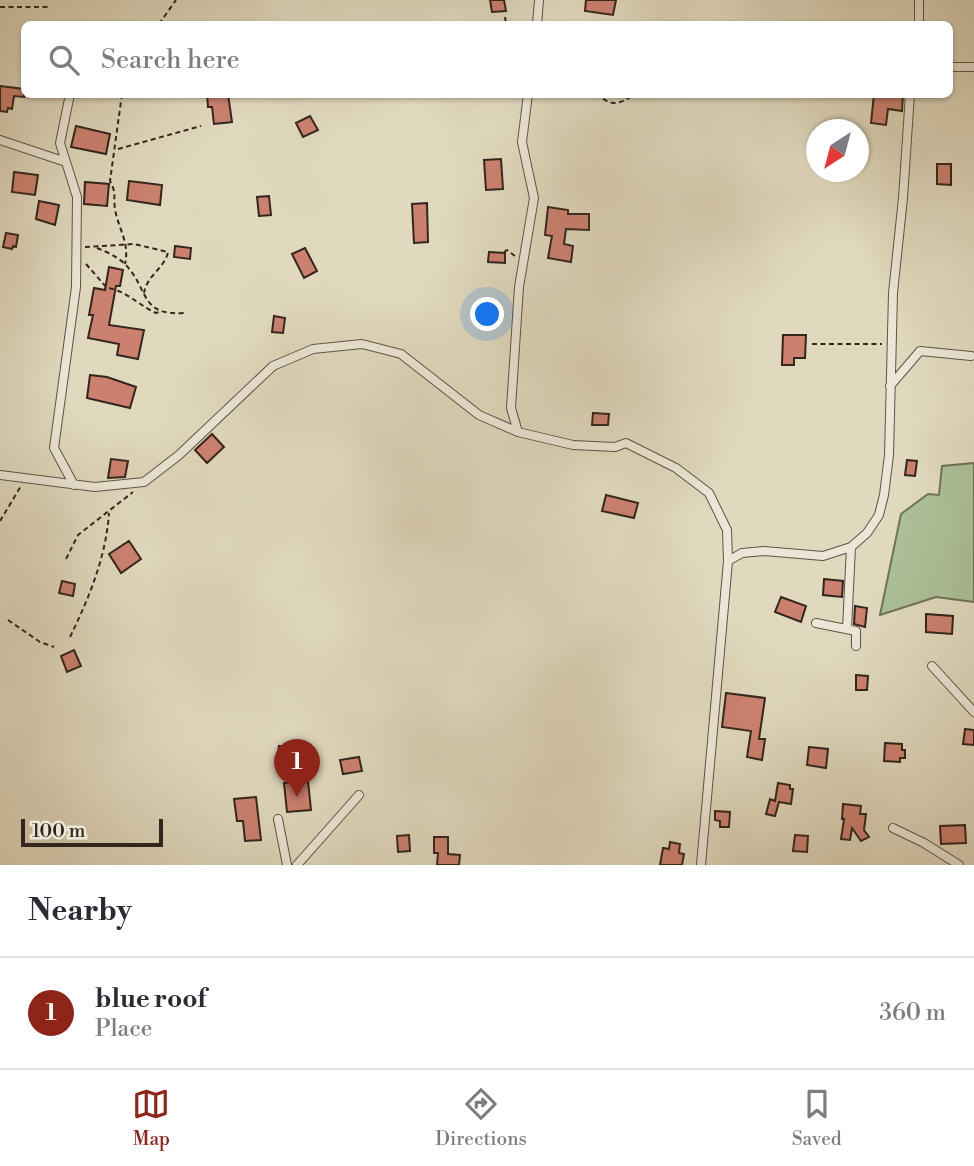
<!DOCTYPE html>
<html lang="en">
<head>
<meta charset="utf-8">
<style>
	:root { --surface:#fff; --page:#f7f7f7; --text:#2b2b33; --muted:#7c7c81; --line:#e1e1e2; --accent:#8f2418 }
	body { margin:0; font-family:"Libre Bodoni",serif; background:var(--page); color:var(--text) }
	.compass { position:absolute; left:806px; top:119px; width:63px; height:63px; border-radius:50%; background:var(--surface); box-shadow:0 2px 5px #0004; rotate:216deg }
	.scale { position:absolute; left:21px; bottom:18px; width:142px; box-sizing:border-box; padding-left:7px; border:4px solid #33261d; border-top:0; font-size:19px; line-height:24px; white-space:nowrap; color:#33261d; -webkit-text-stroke:5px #ebe6d5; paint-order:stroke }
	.you { position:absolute; left:488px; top:315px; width:24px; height:24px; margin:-18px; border:5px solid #fff; border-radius:50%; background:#1a73e8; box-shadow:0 0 0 10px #1a73e833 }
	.badge { display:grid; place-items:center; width:46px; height:46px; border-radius:50%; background:var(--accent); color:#fff; font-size:23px; font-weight:700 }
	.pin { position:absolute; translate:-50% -58px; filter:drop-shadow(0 2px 4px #0008) }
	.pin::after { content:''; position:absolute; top:37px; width:24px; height:21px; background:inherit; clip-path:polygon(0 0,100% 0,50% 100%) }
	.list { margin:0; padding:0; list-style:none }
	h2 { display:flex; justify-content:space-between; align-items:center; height:91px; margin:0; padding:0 28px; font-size:30px }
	h2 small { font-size:23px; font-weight:400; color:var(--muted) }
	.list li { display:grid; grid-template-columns:46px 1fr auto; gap:21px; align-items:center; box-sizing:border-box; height:112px; padding:0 28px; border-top:2px solid var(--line) }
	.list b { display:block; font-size:26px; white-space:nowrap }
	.list p { margin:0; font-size:23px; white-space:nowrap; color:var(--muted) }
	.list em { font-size:23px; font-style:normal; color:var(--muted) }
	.icon { flex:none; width:38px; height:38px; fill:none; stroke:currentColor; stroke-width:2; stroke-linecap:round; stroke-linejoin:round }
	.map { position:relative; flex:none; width:974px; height:865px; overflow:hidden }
	.search { position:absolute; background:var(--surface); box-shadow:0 2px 5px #0004; left:21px; right:21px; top:21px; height:77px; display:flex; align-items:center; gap:18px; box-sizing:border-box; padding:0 24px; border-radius:10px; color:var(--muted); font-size:26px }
	.sheet { height:203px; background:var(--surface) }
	nav { display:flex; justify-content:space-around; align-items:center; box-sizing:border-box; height:98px; border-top:2px solid var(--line); background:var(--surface); font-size:19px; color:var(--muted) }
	nav a { display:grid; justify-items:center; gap:4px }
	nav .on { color:var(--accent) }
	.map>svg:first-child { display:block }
</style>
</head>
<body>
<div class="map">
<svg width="974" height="865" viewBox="0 0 974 865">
	<rect width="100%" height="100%" fill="#e0d9be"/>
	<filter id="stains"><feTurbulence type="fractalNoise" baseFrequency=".00286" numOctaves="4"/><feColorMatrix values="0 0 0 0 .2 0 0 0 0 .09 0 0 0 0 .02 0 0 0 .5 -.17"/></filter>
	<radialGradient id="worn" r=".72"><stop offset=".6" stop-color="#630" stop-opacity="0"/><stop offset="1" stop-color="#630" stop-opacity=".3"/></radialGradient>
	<!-- green -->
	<path fill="#acc097" stroke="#70735a" stroke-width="2" d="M 974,463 L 974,602 L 936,597 L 880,615 L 901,514 L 928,494 L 939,495 L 942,466 Z"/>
	<!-- building -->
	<path fill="#cc8170" stroke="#33261d" stroke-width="2" d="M 490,0 L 504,0 L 506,11 L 492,12 Z
		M 586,0 L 616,0 L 613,15 L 585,11 Z
		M 0,86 L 24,89 L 24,97 L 14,96 L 12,109 L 8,108 L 7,112 L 0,111 Z
		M 207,94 L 228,94 L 232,122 L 214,124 L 212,107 L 208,107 Z
		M 874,94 L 903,94 L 902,111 L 888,109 L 886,125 L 871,123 Z
		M 310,116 L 318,130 L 303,137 L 296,123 Z
		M 76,126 L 110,134 L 106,154 L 71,147 Z
		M 501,159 L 503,189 L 486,190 L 484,160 Z
		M 937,164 L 951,164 L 951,185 L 937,184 Z
		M 14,172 L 38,175 L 35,195 L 12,192 Z
		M 129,181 L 162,185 L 160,205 L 127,200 Z
		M 85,182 L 109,184 L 107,206 L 84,204 Z
		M 269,196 L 271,215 L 259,216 L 257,197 Z
		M 39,201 L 59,205 L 55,225 L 36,219 Z
		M 427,203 L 428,242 L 414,243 L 412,204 Z
		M 548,207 L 568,210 L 568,214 L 589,214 L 589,230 L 566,229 L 564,244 L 573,246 L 571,262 L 548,258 L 552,236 L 545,235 Z
		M 6,233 L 18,235 L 16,247 L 13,246 L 12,249 L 3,247 Z
		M 175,246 L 191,248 L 190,259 L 174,257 Z
		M 305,248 L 317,271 L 304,278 L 292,254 Z
		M 489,252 L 505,253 L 505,263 L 488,262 Z
		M 109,267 L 123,270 L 120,286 L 116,286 L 109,325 L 144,330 L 138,359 L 117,355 L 119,344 L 88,338 L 93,315 L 89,315 L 94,288 L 105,290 Z
		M 274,316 L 285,318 L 283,333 L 272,332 Z
		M 783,335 L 806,335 L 805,358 L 794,358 L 794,365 L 782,365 Z
		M 90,375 L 107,377 L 136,387 L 130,408 L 87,398 Z
		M 593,413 L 609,414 L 608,425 L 592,425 Z
		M 212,434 L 224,447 L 207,463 L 195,450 Z
		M 111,459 L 128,461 L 125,477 L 108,478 Z
		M 907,460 L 917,461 L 915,476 L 905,475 Z
		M 606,495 L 638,503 L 634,518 L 602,511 Z
		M 129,541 L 141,559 L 121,573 L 109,554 Z
		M 824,579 L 843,581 L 842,597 L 823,595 Z
		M 62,581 L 75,584 L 73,596 L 59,593 Z
		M 781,597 L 806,606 L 801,622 L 775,612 Z
		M 855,606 L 867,608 L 865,627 L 854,624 Z
		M 926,614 L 953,616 L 952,634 L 926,632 Z
		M 74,650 L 81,666 L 67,672 L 61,656 Z
		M 856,675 L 868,676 L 867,690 L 856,690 Z
		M 726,693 L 765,698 L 759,739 L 765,739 L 762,760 L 747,757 L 751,731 L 722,727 Z
		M 965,729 L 974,730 L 974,745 L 963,744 Z
		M 885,743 L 902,744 L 902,750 L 905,750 L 905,758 L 900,758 L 900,762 L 884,761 Z
		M 279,746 L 298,749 L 296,764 L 277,762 Z
		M 809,747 L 828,749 L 826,768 L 807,765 Z
		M 359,757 L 362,771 L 343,774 L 340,760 Z
		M 308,781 L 311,810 L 287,812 L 284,783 Z
		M 778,783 L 790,785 L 790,789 L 793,789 L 791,804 L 779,802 L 775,816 L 766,814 L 770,799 L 775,801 Z
		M 256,797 L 261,840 L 245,841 L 243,821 L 237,821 L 234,799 Z
		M 843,804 L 861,806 L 860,814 L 866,814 L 864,830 L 869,837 L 861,841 L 852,828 L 850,840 L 841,839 L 844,819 L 842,819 Z
		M 715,811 L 730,812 L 729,827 L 720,827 L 720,821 L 715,820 Z
		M 965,825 L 966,843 L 941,844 L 940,826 Z
		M 409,835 L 410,851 L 398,852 L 397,836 Z
		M 795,835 L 808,836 L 807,852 L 793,851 Z
		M 434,837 L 448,837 L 448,854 L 460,855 L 459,865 L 437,865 L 438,853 L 434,853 Z
		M 670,842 L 680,844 L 679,853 L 684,854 L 682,865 L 660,865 L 663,848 L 669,849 Z"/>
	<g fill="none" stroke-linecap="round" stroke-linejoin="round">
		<!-- minor casing -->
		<g stroke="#5e5345" stroke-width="10">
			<path id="minor" d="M 537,24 L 539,0
				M 919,24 L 919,0
				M 950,67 L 974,67
				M 70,94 L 60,143 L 77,197 L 76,287 L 54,448 L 74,485
				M 0,140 L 66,162
				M 890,386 L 920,351 L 971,356
				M 518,432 L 511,408 L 519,287 L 534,198 L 522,142 L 528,94
				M 0,475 L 95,487 L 144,482 L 179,455 L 273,366 L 313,349 L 362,344 L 401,354 L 479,415 L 518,432 L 573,445 L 615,447 L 626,443 L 676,468 L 709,493 L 727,530 L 728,561 L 701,865
				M 728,561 L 742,553 L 764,551 L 823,556 L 851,547 L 867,533 L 879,515 L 884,495 L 889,455 L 893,293 L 903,198 L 910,94
				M 816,623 L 856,631 L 856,646
				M 847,629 L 851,547
				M 932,666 L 974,712
				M 278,819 L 287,865
				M 893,828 L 924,843 L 959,865
				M 297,865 L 359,795"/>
		</g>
		<!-- path -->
		<path stroke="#33261d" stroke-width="2" stroke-dasharray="5 3.5" stroke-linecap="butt" d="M 0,7 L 50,7
			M 505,17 L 506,24
			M 159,24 L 176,0
			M 791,24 L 792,24
			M 122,94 L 110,181 C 117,194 113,196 115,209 C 118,228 130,243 125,264
			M 596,94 C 613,107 618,105 635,94
			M 118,149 L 201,126
			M 85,247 L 134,244 L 168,252 C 165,268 147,275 144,293
			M 97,248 C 107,252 118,257 126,265 C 149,290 140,316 184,313
			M 504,252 L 507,250 L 515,256
			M 86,264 L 107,288 C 126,290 138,305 156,313 L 159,312
			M 812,344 L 882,344
			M 0,521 L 21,486
			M 66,559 L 78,535 L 133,492
			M 8,620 L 40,642 L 54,647
			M 70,637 C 89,598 106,557 109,513"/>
		<!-- minor -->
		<use href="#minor" stroke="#ebe6d5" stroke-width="8"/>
	</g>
	<rect width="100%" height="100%" filter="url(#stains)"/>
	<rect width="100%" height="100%" fill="url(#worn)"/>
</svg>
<svg class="compass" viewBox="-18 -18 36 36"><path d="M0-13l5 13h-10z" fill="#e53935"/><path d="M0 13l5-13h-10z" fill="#7c7c81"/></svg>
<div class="scale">100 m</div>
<div class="you"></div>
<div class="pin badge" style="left:297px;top:797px">1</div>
<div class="search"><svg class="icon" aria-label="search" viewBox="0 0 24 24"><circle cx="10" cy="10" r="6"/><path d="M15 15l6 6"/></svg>Search here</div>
</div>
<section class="sheet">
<h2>Nearby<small></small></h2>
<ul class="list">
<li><span class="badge">1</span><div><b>blue roof</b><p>Place</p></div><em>360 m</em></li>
</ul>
</section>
<nav>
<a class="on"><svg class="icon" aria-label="map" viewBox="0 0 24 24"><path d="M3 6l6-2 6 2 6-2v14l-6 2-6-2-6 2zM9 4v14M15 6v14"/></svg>Map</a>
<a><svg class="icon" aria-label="directions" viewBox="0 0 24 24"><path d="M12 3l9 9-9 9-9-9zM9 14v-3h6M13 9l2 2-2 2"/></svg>Directions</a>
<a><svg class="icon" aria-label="saved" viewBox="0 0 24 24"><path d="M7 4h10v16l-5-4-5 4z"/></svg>Saved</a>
</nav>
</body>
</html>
